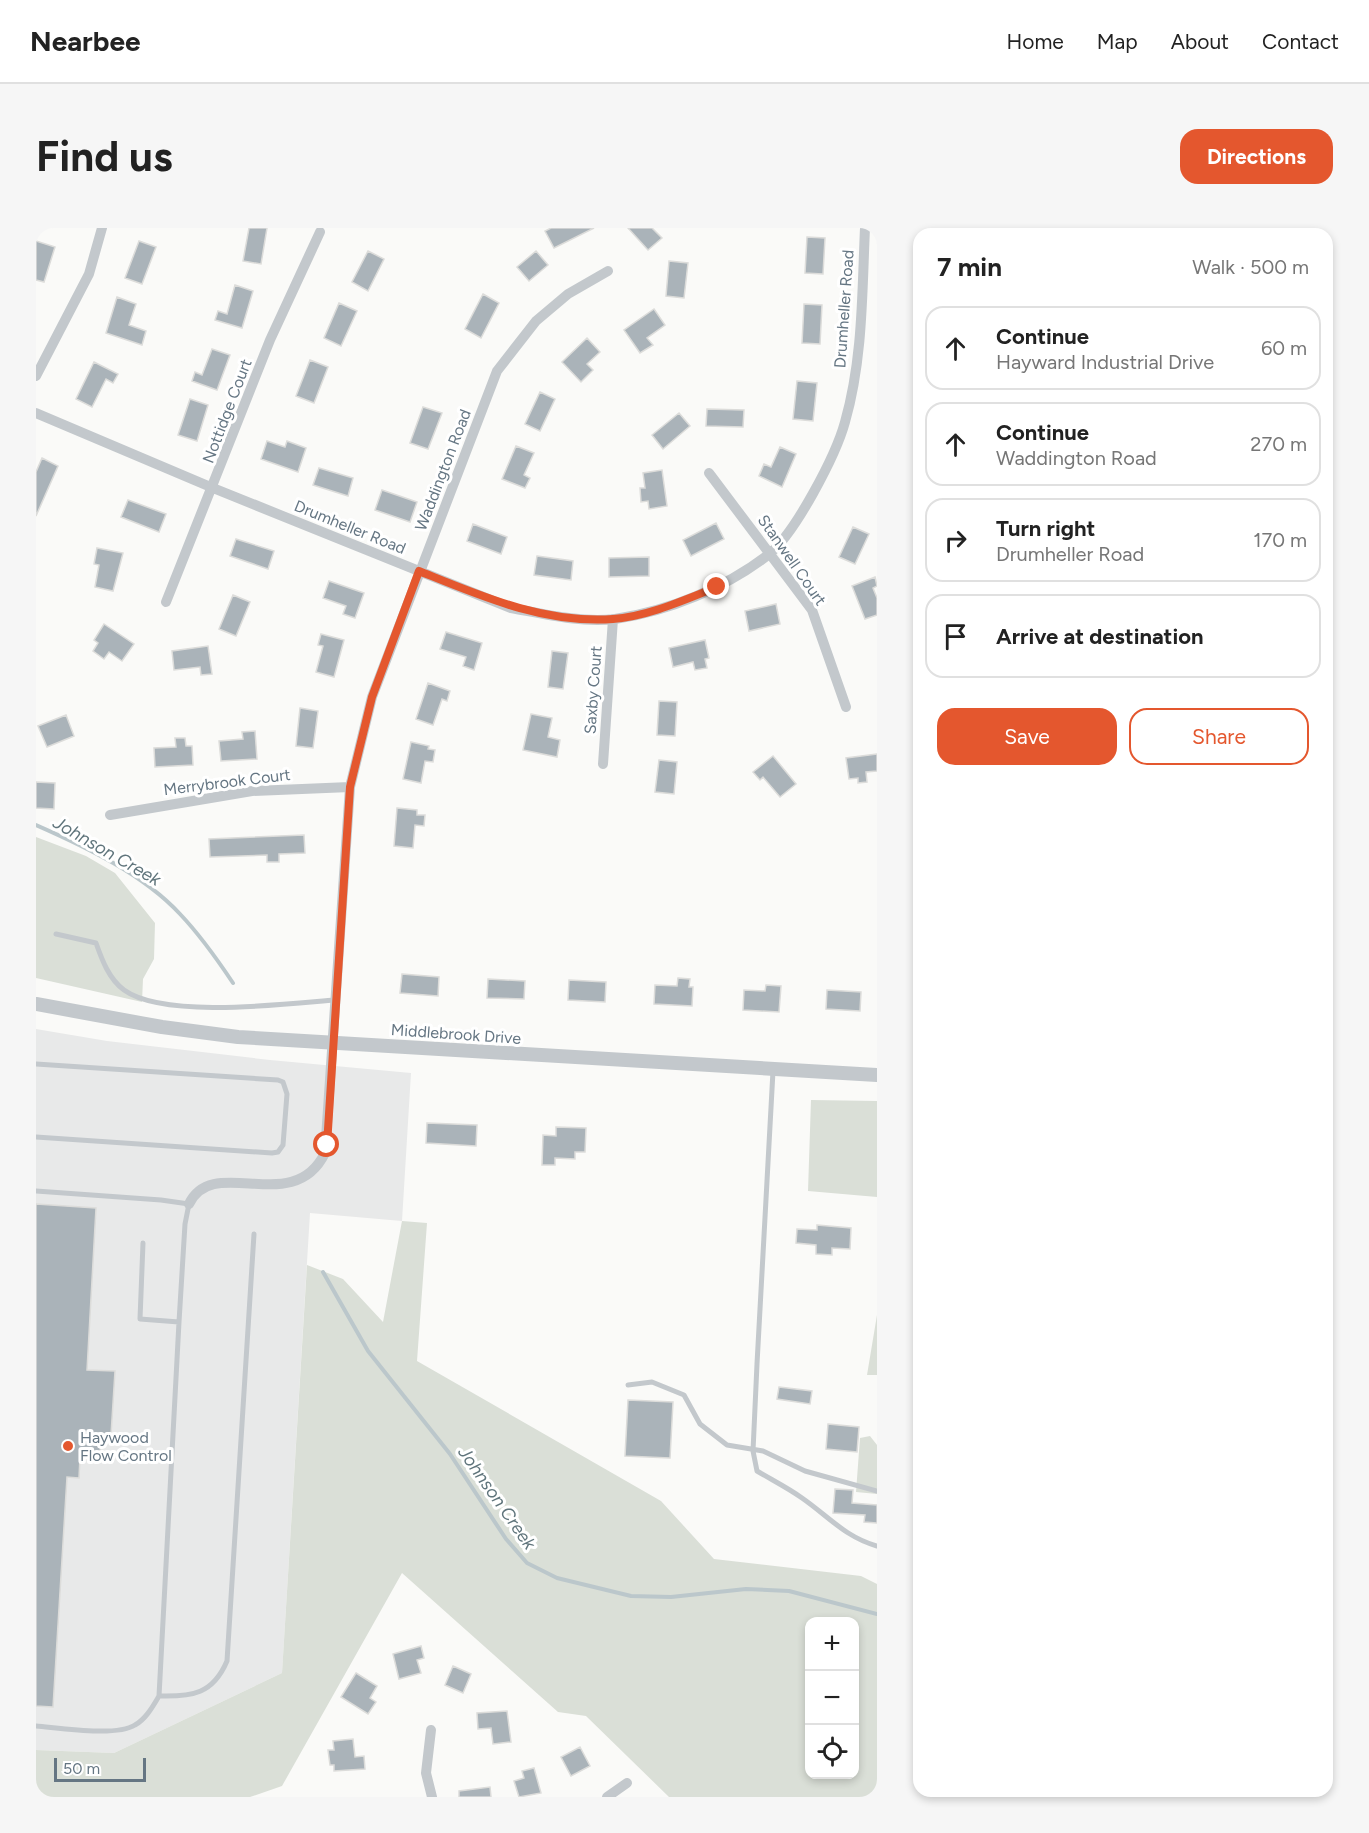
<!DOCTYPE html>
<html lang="en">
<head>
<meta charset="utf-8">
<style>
	:root { --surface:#fff; --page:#f6f6f6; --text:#222; --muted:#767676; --line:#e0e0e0; --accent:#e4572e }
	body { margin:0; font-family:Figtree,sans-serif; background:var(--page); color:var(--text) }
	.controls { position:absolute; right:18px; bottom:18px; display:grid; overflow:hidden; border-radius:12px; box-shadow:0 3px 9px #0003 }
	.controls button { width:54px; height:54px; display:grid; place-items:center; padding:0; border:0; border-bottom:2px solid var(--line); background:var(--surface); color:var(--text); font:30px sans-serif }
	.scale { position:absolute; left:18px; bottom:15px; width:92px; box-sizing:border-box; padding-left:6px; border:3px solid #657683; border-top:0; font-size:16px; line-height:21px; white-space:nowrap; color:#657683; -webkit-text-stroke:4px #fff; paint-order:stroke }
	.stop { position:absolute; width:18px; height:18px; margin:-14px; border:4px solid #e4572e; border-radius:50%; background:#fff }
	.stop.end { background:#e4572e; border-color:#fff; box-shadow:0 2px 6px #0008 }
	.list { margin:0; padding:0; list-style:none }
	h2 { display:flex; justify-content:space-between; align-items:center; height:78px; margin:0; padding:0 24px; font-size:26px }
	h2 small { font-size:20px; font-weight:400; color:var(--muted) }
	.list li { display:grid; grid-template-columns:39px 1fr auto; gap:18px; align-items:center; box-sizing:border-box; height:84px; margin:0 12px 12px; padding:0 12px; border:2px solid var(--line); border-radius:18px }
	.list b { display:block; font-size:22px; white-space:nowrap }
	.list p { margin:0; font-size:20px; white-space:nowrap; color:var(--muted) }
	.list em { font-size:20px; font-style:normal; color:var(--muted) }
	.actions { display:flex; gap:12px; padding:18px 24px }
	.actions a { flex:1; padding:14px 0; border:2px solid var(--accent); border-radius:18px; text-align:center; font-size:21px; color:var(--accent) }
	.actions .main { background:var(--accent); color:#fff }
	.icon { flex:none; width:33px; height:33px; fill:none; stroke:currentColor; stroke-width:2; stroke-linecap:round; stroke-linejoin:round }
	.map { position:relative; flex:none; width:841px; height:1569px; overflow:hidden; border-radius:18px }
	header { display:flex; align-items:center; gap:36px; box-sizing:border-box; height:84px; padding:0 30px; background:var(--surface); border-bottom:2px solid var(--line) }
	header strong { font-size:28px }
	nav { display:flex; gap:33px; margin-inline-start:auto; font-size:21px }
	.intro { display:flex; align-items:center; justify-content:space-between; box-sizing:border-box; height:144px; padding:0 36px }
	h1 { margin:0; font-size:42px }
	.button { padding:15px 27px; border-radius:18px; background:var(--accent); color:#fff; font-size:21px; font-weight:700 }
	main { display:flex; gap:36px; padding:0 36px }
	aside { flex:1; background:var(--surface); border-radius:18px; box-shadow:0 3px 9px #0003 }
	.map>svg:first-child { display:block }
</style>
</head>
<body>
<header>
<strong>Nearbee</strong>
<nav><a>Home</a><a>Map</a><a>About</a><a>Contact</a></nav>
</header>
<div class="intro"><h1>Find us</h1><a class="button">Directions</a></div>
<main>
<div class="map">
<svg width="841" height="1569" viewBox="0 0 841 1569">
	<rect width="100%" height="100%" fill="#fafaf8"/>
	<!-- built -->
	<path fill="#e8e9e9" d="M 0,801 L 71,813 L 234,832 L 375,845 L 366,993 L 274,985 L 246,1445 L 78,1525 L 0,1522 Z"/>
	<!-- green -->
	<path fill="#dadfd7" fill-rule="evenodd" d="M 0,609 L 50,628 L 79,645 L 119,695 L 118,731 L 107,751 L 106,774 L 0,750 Z
		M 775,872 L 841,873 L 841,969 L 772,963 Z
		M 366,993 L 391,995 L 381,1133 L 625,1273 L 678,1331 L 825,1348 L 841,1356 L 841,1569 L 633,1569 L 550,1488 L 522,1484 L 366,1345 L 246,1558 L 214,1569 L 0,1569 L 0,1522 L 78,1525 L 246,1445 L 271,1037 L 307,1051 L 347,1094 ZM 774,1394 L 818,1394 L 818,1546 L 774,1546 Z
		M 841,1087 L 841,1147 L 831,1147 Z
		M 834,1208 L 841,1217 L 841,1266 L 820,1264 L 824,1210 Z"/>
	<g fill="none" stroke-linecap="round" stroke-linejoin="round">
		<!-- stream -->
		<path stroke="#bbc7cb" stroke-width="4" d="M 0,597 C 50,619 107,646 144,686 C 164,707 181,731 197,755
			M 287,1044 L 332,1123 L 414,1226 L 470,1311 L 491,1335 L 521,1350 L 595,1368 L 635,1369 L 710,1361 L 753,1363 L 841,1386"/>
	</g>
	<!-- building -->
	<path fill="#aab3b9" stroke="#dcdcda" stroke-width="1.5" d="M 213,0 L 231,0 L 225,36 L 207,33 Z
		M 515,0 L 558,0 L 518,20 L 509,3 Z
		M 592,0 L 616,0 L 626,10 L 612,22 Z
		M 771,9 L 789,10 L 787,46 L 769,45 Z
		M 0,13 L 19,19 L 8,54 L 0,52 Z
		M 103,13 L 120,19 L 106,56 L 89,50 Z
		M 332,23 L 348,31 L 332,63 L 316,54 Z
		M 500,23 L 512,37 L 493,53 L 481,39 Z
		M 633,33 L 652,35 L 648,70 L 630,68 Z
		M 199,57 L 217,63 L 206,100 L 179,92 L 182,83 L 191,86 Z
		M 447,66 L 463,75 L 445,110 L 429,101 Z
		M 81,69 L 100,76 L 93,97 L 110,103 L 106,117 L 70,105 Z
		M 303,75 L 321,83 L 305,118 L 288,110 Z
		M 768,76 L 786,77 L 784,116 L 766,115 Z
		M 618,81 L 629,97 L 611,110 L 617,117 L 604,125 L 588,102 Z
		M 551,110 L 564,124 L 551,136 L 557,142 L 545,154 L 526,134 Z
		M 176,121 L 194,127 L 181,162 L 156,153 L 159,144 L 166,147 Z
		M 274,132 L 292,139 L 278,175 L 260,168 Z
		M 58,134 L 82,146 L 77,155 L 70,151 L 56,179 L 40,171 Z
		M 761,153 L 781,155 L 777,193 L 757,191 Z
		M 504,164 L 519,171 L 504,203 L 489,196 Z
		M 154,171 L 172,177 L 161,213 L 142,207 Z
		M 387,179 L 406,185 L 392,221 L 374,215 Z
		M 671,181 L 708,182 L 707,199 L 670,198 Z
		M 643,185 L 654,198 L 627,221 L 616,207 Z
		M 231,213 L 249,219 L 251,213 L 270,220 L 262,244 L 225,231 Z
		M 480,218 L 498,225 L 488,247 L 494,250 L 489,260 L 466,251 Z
		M 744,219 L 760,226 L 746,259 L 723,248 L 728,236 L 735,239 Z
		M 6,230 L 22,238 L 0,288 L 0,244 Z
		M 283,240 L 317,250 L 312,268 L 277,257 Z
		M 626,242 L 631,278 L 613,281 L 612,273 L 605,274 L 604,260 L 609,260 L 607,245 Z
		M 346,262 L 381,274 L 374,294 L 339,282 Z
		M 92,272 L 130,286 L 123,304 L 85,289 Z
		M 680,295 L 688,311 L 655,328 L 647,312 Z
		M 437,296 L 471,309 L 465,326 L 431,313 Z
		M 817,299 L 833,306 L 819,336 L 803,329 Z
		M 200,311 L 238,323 L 232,341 L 194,328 Z
		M 61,320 L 87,325 L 77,363 L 59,359 L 63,337 L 58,336 Z
		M 501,328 L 537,333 L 535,352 L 498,347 Z
		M 613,329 L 613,348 L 573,349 L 573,330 Z
		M 839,349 L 841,358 L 837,360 L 841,370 L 841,387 L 829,391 L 816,358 Z
		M 293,353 L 328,365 L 319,390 L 307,386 L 310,378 L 287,370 Z
		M 197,367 L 214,374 L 200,408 L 183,401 Z
		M 740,376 L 744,396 L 713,403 L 709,383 Z
		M 68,396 L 98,416 L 86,433 L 73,424 L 68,431 L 57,423 L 62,415 L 58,412 Z
		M 410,404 L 446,415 L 438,442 L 427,438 L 430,429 L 404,421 Z
		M 285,406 L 308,412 L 298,449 L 280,444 L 287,418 L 282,417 Z
		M 669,412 L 673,430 L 669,431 L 671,440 L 659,442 L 657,434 L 637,439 L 633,420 Z
		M 172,418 L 176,446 L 165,447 L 164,439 L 138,442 L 136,423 Z
		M 516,423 L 532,425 L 527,461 L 512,459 Z
		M 392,455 L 414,463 L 411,473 L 406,471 L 397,497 L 380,491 Z
		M 623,473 L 641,474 L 639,508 L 621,507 Z
		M 264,480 L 282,483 L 277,520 L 260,518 Z
		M 495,486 L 516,490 L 512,509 L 524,512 L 521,529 L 487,522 Z
		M 30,487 L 38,508 L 11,519 L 2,498 Z
		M 219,503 L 221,531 L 185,533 L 183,513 L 207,511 L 206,504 Z
		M 139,510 L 149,510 L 150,518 L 156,518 L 157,537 L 119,539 L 118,520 L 140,519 Z
		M 375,514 L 393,518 L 392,521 L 399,522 L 397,534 L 389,533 L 385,555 L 367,551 Z
		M 841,526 L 841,543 L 830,544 L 831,554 L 822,555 L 822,550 L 813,551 L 810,530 Z
		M 737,528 L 760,556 L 744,569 L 727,549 L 724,552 L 717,544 Z
		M 623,532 L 641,534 L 638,566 L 619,564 Z
		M 0,554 L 19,555 L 18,581 L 0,580 Z
		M 361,580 L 381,582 L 381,587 L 389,587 L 388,598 L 379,597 L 377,620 L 358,618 Z
		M 268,607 L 269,625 L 243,626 L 243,634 L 231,634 L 231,627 L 174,629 L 173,611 Z
		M 366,746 L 403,749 L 402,768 L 364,765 Z
		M 642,750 L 654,751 L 653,759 L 657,759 L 656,778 L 618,776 L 619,757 L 641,758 Z
		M 452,751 L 489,753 L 488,771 L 451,770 Z
		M 533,752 L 570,754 L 569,774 L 532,772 Z
		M 730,757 L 745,758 L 743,784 L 707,782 L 708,762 L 729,763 Z
		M 791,762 L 825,764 L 824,783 L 790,781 Z
		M 391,895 L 441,897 L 440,918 L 390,915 Z
		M 520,899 L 550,900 L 549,924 L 539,924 L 539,931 L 519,930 L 519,937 L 506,937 L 507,907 L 520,908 Z
		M 0,976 L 60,980 L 51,1142 L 79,1143 L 75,1207 L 65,1206 L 64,1230 L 44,1229 L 43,1250 L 31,1249 L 17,1479 L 0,1478 Z
		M 781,997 L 815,1000 L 814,1021 L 796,1020 L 796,1027 L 780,1026 L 780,1017 L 760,1015 L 761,1001 L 781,1002 Z
		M 743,1159 L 776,1163 L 774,1176 L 741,1171 Z
		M 592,1172 L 637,1174 L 634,1230 L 589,1228 Z
		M 792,1196 L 823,1199 L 821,1224 L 790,1221 Z
		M 799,1261 L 817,1262 L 816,1275 L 841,1277 L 841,1295 L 828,1294 L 829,1287 L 797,1285 Z
		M 385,1418 L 388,1430 L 381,1432 L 385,1445 L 363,1451 L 357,1426 Z
		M 417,1438 L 435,1446 L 427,1465 L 409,1457 Z
		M 320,1445 L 341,1458 L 334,1470 L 340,1474 L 332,1486 L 305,1469 Z
		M 471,1483 L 475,1514 L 457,1516 L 455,1500 L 442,1501 L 441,1485 Z
		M 317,1511 L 319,1529 L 328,1528 L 329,1541 L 298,1543 L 298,1537 L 294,1537 L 292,1522 L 298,1522 L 297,1513 Z
		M 544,1519 L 554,1538 L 535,1548 L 525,1529 Z
		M 498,1540 L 505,1565 L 483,1569 L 478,1553 L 488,1550 L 486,1543 Z
		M 454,1559 L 455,1569 L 423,1569 L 423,1563 Z"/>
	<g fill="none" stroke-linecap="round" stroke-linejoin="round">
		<!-- service -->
		<path stroke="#c3c8cc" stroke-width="5" d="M 20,706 L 60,715 C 66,732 73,751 88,762 C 128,791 250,776 299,772
			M 0,836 L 242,852 L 247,854 L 251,866 L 247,917 L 242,924 L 236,925 L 0,909
			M 737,843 L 721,1136 L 717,1223 L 721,1243 C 736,1252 752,1260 766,1270 C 792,1288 809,1309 841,1318
			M 0,963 L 125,972 L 153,976 L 149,996 L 143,1094 L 123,1468 C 117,1478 110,1491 99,1497 C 80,1509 24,1500 0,1498
			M 107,1015 L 104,1091 L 143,1094
			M 592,1157 L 616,1154 L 648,1167 L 664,1196 L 691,1217 L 727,1223 L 769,1243 L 841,1263
			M 123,1468 C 156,1469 177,1466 191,1433 L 218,1006"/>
		<!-- minor -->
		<path stroke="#c3c8cc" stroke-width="10" d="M 0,148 L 53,46 L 66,0
			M 0,185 L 177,260 L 475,380 C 508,386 545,395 579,391 C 633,383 689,360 732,327 C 759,306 800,227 809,194 C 827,131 826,65 829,0
			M 673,245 L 776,382 L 810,479
			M 130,374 L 234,112 L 284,4
			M 567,536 L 577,391
			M 74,587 L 216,563 L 314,559
			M 153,976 C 177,925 257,990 289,925 L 314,559 L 336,469 L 461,143 L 500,93 L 532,66 L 572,43
			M 395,1502 L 390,1545 L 396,1569
			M 571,1569 L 591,1555"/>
		<!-- tertiary -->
		<path stroke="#c3c8cc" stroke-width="14" d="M 0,776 L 126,799 L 202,809 L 841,847"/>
	</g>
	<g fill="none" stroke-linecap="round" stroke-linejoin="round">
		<!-- route -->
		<path stroke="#e4572e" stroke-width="8" d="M 291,917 L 314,559 L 336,469 L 383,343 C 445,368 508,396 577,391 C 613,388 648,372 681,359"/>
	</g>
	<!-- markers -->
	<circle fill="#e4572e" stroke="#fff" stroke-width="2" cx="32" cy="1218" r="6"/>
	<g text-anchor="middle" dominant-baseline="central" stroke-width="6" stroke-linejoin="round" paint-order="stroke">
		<!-- street labels -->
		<g font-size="16" fill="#657683" stroke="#fff">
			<text transform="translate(808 81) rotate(-86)">Drumheller Road</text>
			<text transform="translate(191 183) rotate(-69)">Nottidge Court</text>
			<text transform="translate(407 242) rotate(-69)">Waddington Road</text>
			<text transform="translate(314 299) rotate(22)">Drumheller Road</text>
			<text transform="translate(756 332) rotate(55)">Stanwell Court</text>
			<text transform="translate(557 462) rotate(-86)">Saxby Court</text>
			<text transform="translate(191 554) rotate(-7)">Merrybrook Court</text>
			<text transform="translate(420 806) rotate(4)">Middlebrook Drive</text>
		</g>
		<!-- poi labels -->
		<g font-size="16" fill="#657683" stroke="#fff" text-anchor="start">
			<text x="44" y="1209">Haywood<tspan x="44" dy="18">Flow Control</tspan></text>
		</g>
		<!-- water labels -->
		<g font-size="18" font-style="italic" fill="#60757c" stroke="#fff">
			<text transform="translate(71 623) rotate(30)">Johnson Creek</text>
			<text transform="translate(461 1270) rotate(55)">Johnson Creek</text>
		</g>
	</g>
</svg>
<div class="controls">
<button>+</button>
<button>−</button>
<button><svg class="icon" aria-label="locate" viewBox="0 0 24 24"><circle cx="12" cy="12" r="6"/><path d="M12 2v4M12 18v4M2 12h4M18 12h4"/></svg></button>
</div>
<div class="scale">50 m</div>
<div class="stop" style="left:291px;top:917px"></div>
<div class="stop end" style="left:681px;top:359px"></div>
</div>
<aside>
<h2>7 min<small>Walk · 500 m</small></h2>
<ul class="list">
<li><svg class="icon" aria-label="ahead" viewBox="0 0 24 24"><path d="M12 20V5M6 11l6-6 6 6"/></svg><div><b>Continue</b><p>Hayward Industrial Drive</p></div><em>60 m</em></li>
<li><svg class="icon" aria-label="ahead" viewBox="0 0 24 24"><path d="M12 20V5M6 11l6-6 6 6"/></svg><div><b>Continue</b><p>Waddington Road</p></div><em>270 m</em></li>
<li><svg class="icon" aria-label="right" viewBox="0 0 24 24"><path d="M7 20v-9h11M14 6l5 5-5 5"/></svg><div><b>Turn right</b><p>Drumheller Road</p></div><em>170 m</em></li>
<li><svg class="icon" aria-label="arrive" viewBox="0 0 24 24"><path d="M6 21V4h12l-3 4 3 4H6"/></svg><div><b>Arrive at destination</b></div></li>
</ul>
<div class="actions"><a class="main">Save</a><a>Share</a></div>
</aside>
</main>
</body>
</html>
